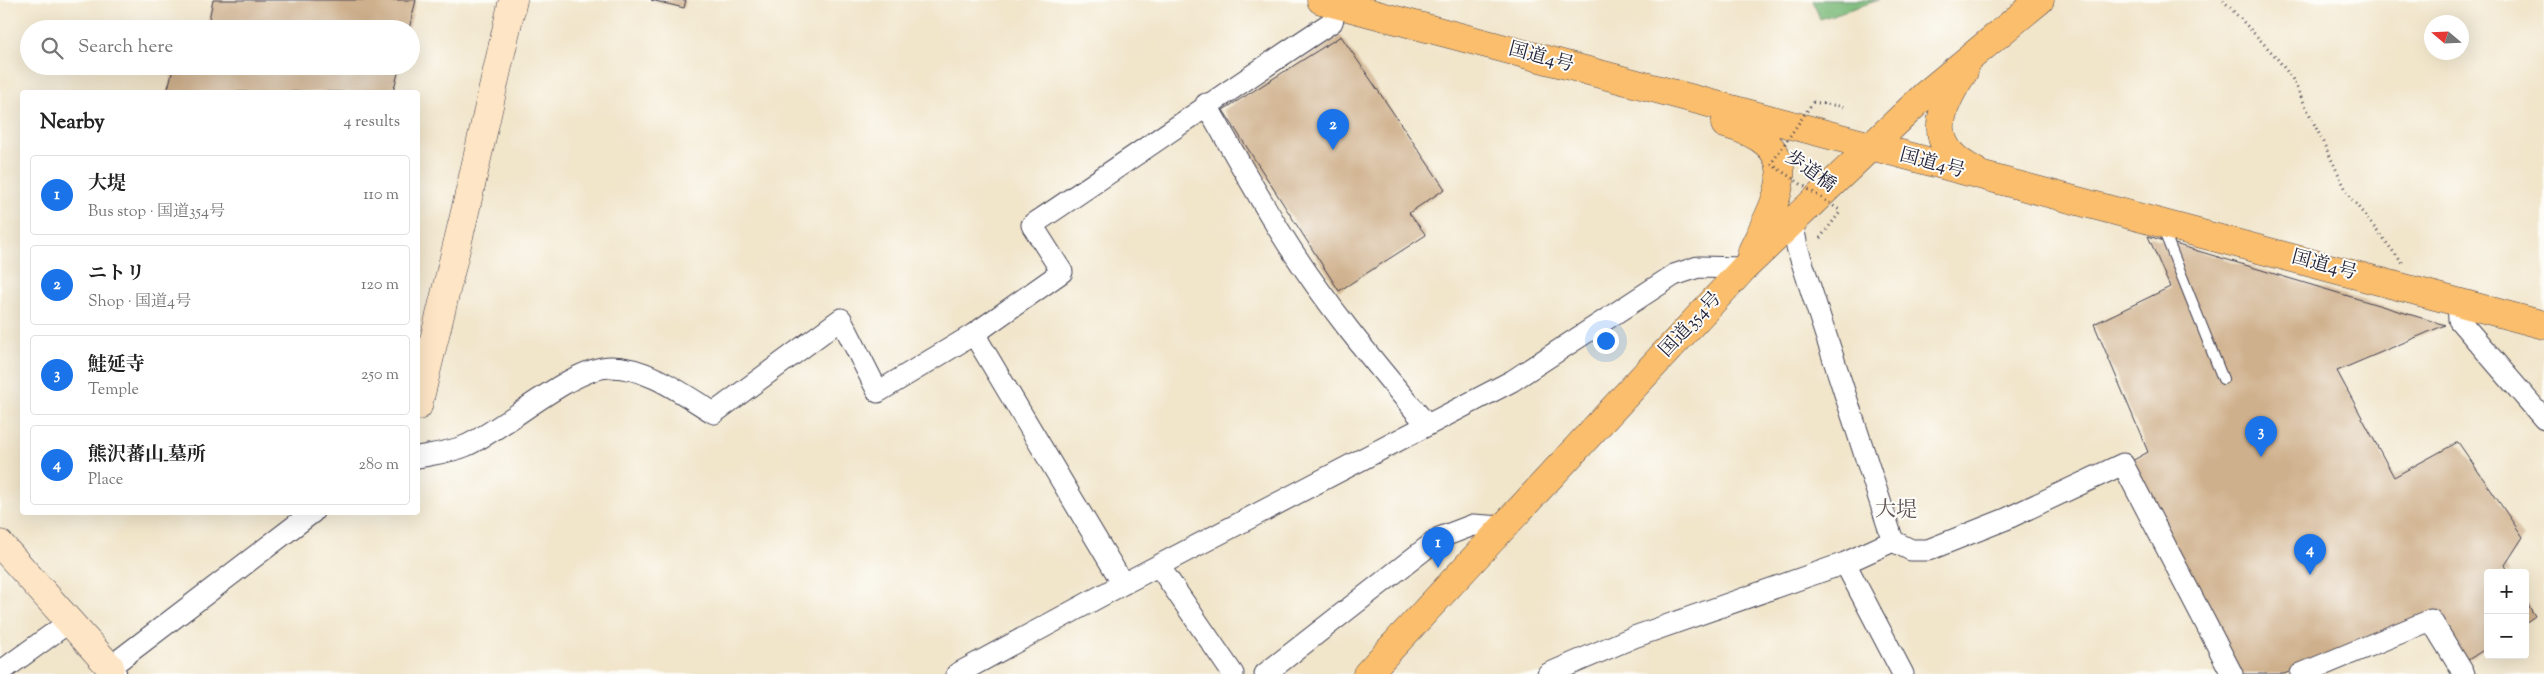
<!DOCTYPE html>
<html lang="en">
<head>
<meta charset="utf-8">
<style>
	:root { --surface:#fff; --page:#f6f6f6; --text:#222; --muted:#767676; --line:#e0e0e0; --accent:#1a73e8 }
	body { margin:0; font-family:"Sorts Mill Goudy","Noto Serif JP",serif; background:var(--page); color:var(--text) }
	.controls { position:absolute; right:15px; bottom:15px; display:grid; overflow:hidden; border-radius:5px; box-shadow:0 5px 20px #0002 }
	.controls button { width:45px; height:45px; display:grid; place-items:center; padding:0; border:0; border-bottom:1px solid var(--line); background:var(--surface); color:var(--text); font:25px sans-serif }
	.compass { position:absolute; left:2424px; top:15px; width:45px; height:45px; border-radius:50%; background:var(--surface); box-shadow:0 5px 20px #0002; rotate:289deg }
	.you { position:absolute; left:1605px; top:340px; width:18px; height:18px; margin:-12px; border:4px solid #fff; border-radius:50%; background:#1a73e8; box-shadow:0 0 0 8px #1a73e833 }
	.badge { display:grid; place-items:center; width:32px; height:32px; border-radius:50%; background:var(--accent); color:#fff; font-size:16px; font-weight:700 }
	.pin { position:absolute; translate:-50% -41px; filter:drop-shadow(0 1px 2px #0008) }
	.pin::after { content:''; position:absolute; top:26px; width:18px; height:15px; background:inherit; clip-path:polygon(0 0,100% 0,50% 100%) }
	.list { margin:0; padding:0; list-style:none }
	h2 { display:flex; justify-content:space-between; align-items:center; height:65px; margin:0; padding:0 20px; font-size:21px }
	h2 small { font-size:16px; font-weight:400; color:var(--muted) }
	.list li { display:grid; grid-template-columns:32px 1fr auto; gap:15px; align-items:center; box-sizing:border-box; height:80px; margin:0 10px 10px; padding:0 10px; border:1px solid var(--line); border-radius:5px }
	.list b { display:block; font-size:19px; white-space:nowrap }
	.list p { margin:0; font-size:16px; white-space:nowrap; color:var(--muted) }
	.list em { font-size:16px; font-style:normal; color:var(--muted) }
	.icon { flex:none; width:28px; height:28px; fill:none; stroke:currentColor; stroke-width:2; stroke-linecap:round; stroke-linejoin:round }
	.map { position:relative; flex:none; width:2544px; height:674px; overflow:hidden }
	.search { position:absolute; background:var(--surface); box-shadow:0 5px 20px #0002; left:20px; top:20px; width:400px; height:55px; display:flex; align-items:center; gap:12px; box-sizing:border-box; padding:0 18px; border-radius:28px; color:var(--muted); font-size:19px }
	.panel { position:absolute; background:var(--surface); box-shadow:0 5px 20px #0002; left:20px; top:90px; width:400px; height:425px; border-radius:5px }
	.map>svg:first-child { display:block }
</style>
</head>
<body>
<div class="map">
<svg width="2544" height="674" viewBox="0 0 2544 674">
	<rect width="100%" height="100%" fill="#fdfcf7"/>
	<filter id="ink" filterUnits="userSpaceOnUse"><feTurbulence type="fractalNoise" baseFrequency=".02" numOctaves="2"/><feDisplacementMap in="SourceGraphic" scale="10" xChannelSelector="R" yChannelSelector="G"/><feConvolveMatrix kernelMatrix="1 2 1 2 8 2 1 2 1" color-interpolation-filters="sRGB"/></filter>
	<filter id="wash" filterUnits="userSpaceOnUse"><feTurbulence type="fractalNoise" baseFrequency=".0096" numOctaves="4" result="noise"/><feDisplacementMap in="SourceGraphic" scale="20" xChannelSelector="R" yChannelSelector="G"/><feGaussianBlur stdDeviation="1.12" result="paint"/><feColorMatrix in="noise" values="0 0 0 0 0 0 0 0 0 0 0 0 0 0 0 0 0 1.4 0 .05"/><feComposite in="paint" operator="in"/></filter>
	<g filter="url(#wash)">
		<rect width="100%" height="100%" fill="#f1e5ca"/>
		<!-- forest -->
		<path fill="#7dbb7b" stroke="#506e5b" d="M 1813,0 L 1879,0 L 1820,19 Z"/>
		<g id="blocks">
			<!-- building -->
			<path fill="#cfb08c" d="M 213,0 L 416,0 L 409,29 L 207,29 Z
				M 651,0 L 686,0 L 684,8 Z
				M 1341,36 L 1445,189 L 1409,213 L 1426,235 L 1339,291 L 1223,110 Z
				M 174,66 L 400,66 L 393,92 L 167,92 Z
				M 2148,236 L 2445,325 L 2337,371 L 2394,477 L 2458,442 L 2523,537 L 2505,565 L 2509,573 L 2488,573 L 2488,647 L 2465,662 L 2432,614 L 2284,674 L 2238,674 L 2130,462 L 2148,452 L 2094,324 L 2170,287 Z
				M 2525,600 L 2535,616 L 2525,623 Z"/>
		</g>
	</g>
	<g filter="url(#ink)">
		<use href="#blocks" fill-opacity="0" stroke="#413f50" stroke-width="1"/>
		<g fill="none" stroke-linecap="round" stroke-linejoin="round">
			<!-- lane casing -->
			<g stroke="#413f50" stroke-width="12">
				<path id="lane" d="M 2163,229 L 2223,379"/>
			</g>
			<!-- street casing -->
			<g stroke="#413f50" stroke-width="23">
				<path id="street" d="M 1206,104 C 1230,146 1254,189 1279,230 C 1322,300 1374,362 1427,425
					M 1792,221 L 1797,247 L 1893,541 L 1911,550 L 1928,550 L 2006,519 L 2123,464 L 2232,674
					M 2458,302 L 2459,320 L 2544,419
					M 974,334 L 1123,584
					M 418,457 C 433,454 451,452 465,446 C 505,429 571,367 611,367 C 648,367 684,395 714,413 L 841,319 L 878,392 L 974,334 L 1062,272 L 1032,225 C 1133,158 1231,88 1332,22 L 1337,4
					M 1845,563 L 1903,674
					M 1159,566 L 1233,674
					M 0,672 L 69,622
					M 116,674 L 110,667 L 313,512
					M 957,674 L 1123,584 L 1512,381 L 1674,275 L 1698,267 L 1744,268
					M 1265,674 L 1439,538 L 1473,525 L 1503,527
					M 1548,674 L 1634,637 L 1845,563 L 1893,541
					M 2301,674 L 2431,620 L 2464,674"/>
			</g>
			<!-- secondary casing -->
			<g stroke="#413f50" stroke-width="29">
				<path id="secondary" d="M 418,406 L 464,216 L 513,0
					M 0,544 L 110,667"/>
			</g>
			<!-- highway casing -->
			<g stroke="#413f50" stroke-width="29">
				<path id="highway" d="M 1321,0 L 2544,325
					M 1964,72 C 1939,109 1924,146 1974,170
					M 1725,124 C 1809,147 1780,193 1752,251
					M 1367,674 L 1744,268 L 1925,95 L 2040,0"/>
			</g>
			<!-- path -->
			<path stroke="#413f50" stroke-width="3" stroke-dasharray="1 4" stroke-linecap="butt" d="M 2223,0 L 2276,57 L 2292,78 L 2348,194 L 2403,264
				M 1813,102 L 1845,107
				M 1820,238 L 1841,211"/>
			<!-- lane -->
			<use href="#lane" stroke="#fff" stroke-width="10"/>
			<!-- street -->
			<use href="#street" stroke="#fff" stroke-width="21"/>
			<!-- secondary -->
			<use href="#secondary" stroke="#fde5c5" stroke-width="28"/>
			<!-- highway -->
			<use href="#highway" stroke="#fabe6d" stroke-width="28"/>
			<!-- path-bridge -->
			<path stroke="#413f50" stroke-width="3" stroke-dasharray="1 4" stroke-linecap="butt" d="M 1813,102 L 1771,164 L 1841,211"/>
		</g>
	</g>
	<g text-anchor="middle" dominant-baseline="central" stroke-width="4" stroke-linejoin="round" paint-order="stroke">
		<!-- street labels -->
		<g font-size="19" fill="#22223b" stroke="#fdfcf7">
			<text transform="translate(1541 58) rotate(15)">国道4号</text>
			<text transform="translate(1932 164) rotate(15)">国道4号</text>
			<text transform="translate(1810 172) rotate(36)">歩道橋</text>
			<text transform="translate(2324 266) rotate(15)">国道4号</text>
			<text transform="translate(1691 325) rotate(-47)">国道354号</text>
		</g>
		<!-- quarter labels -->
		<g font-size="21" fill="#5f5457" stroke="#fdfcf7">
			<text x="1896" y="511">大堤</text>
		</g>
	</g>
</svg>
<div class="controls">
<button>+</button>
<button>−</button>
</div>
<svg class="compass" viewBox="-18 -18 36 36"><path d="M0-13l5 13h-10z" fill="#e53935"/><path d="M0 13l5-13h-10z" fill="#767676"/></svg>
<div class="you"></div>
<div class="pin badge" style="left:1438px;top:568px">1</div>
<div class="pin badge" style="left:1333px;top:150px">2</div>
<div class="pin badge" style="left:2261px;top:457px">3</div>
<div class="pin badge" style="left:2310px;top:575px">4</div>
<div class="search"><svg class="icon" aria-label="search" viewBox="0 0 24 24"><circle cx="10" cy="10" r="6"/><path d="M15 15l6 6"/></svg>Search here</div>
<section class="panel">
<h2>Nearby<small>4 results</small></h2>
<ul class="list">
<li><span class="badge">1</span><div><b>大堤</b><p>Bus stop · 国道354号</p></div><em>110 m</em></li>
<li><span class="badge">2</span><div><b>ニトリ</b><p>Shop · 国道4号</p></div><em>120 m</em></li>
<li><span class="badge">3</span><div><b>鮭延寺</b><p>Temple</p></div><em>250 m</em></li>
<li><span class="badge">4</span><div><b>熊沢蕃山_墓所</b><p>Place</p></div><em>280 m</em></li>
</ul>
</section>
</div>
</body>
</html>
